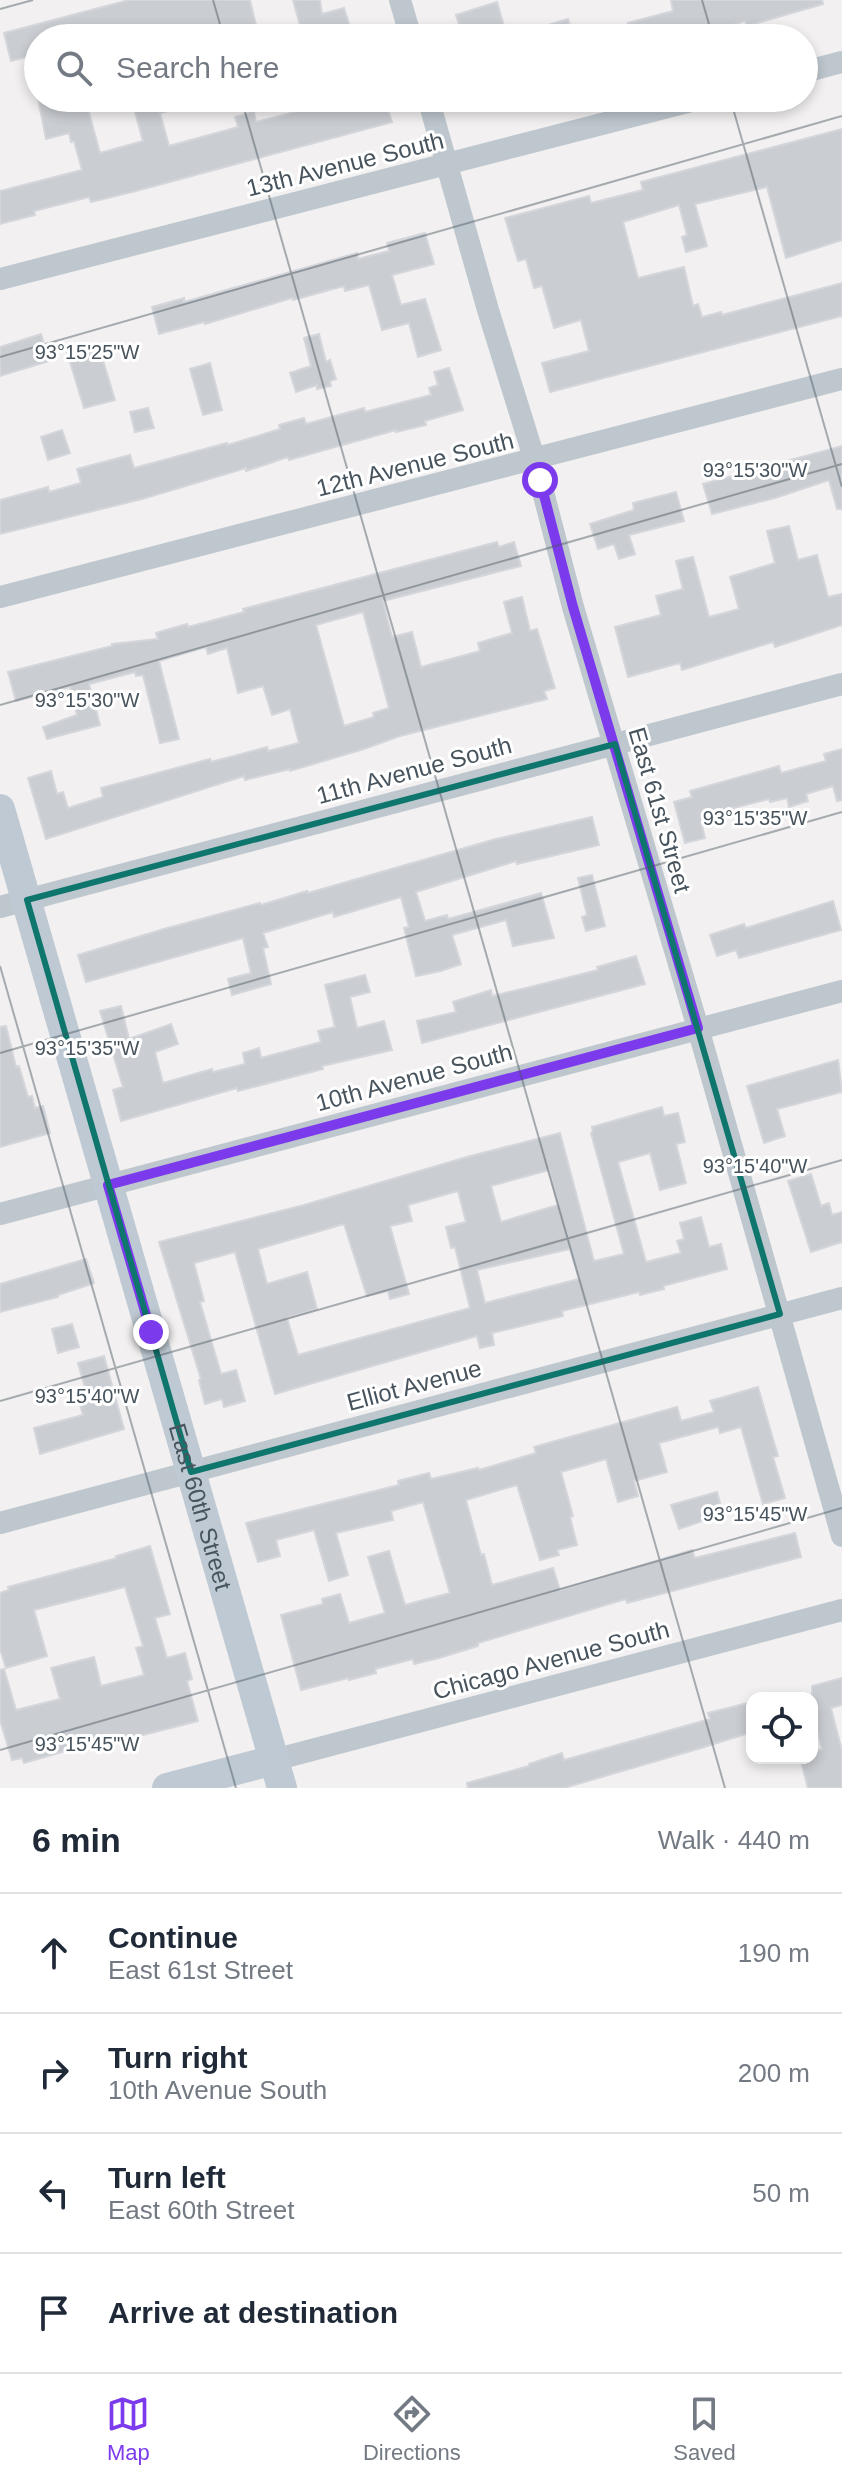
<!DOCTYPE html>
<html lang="en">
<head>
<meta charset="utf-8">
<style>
	:root { --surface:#fff; --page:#f2f2f3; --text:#1f2937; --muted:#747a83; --line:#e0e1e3; --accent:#7c3aed }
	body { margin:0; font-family:Arial,sans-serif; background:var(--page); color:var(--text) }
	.controls { position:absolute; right:24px; bottom:24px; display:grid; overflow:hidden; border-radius:16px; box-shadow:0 4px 12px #0003 }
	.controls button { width:72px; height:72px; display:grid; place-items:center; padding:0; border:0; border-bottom:2px solid var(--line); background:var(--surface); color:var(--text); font:40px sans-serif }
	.stop { position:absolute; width:24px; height:24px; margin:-18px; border:6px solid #7c3aed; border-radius:50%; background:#fff }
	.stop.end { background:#7c3aed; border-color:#fff; box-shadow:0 2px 8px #0008 }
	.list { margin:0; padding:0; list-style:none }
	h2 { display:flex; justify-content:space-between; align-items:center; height:104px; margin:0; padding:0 32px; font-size:34px }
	h2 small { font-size:26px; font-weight:400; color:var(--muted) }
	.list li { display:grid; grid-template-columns:52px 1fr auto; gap:24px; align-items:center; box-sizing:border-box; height:120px; padding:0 32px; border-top:2px solid var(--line) }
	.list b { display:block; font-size:30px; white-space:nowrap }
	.list p { margin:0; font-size:26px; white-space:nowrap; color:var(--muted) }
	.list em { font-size:26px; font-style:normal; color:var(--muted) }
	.icon { flex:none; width:44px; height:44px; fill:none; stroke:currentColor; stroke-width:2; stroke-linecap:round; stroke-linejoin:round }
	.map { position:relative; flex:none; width:842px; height:1788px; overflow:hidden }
	.search { position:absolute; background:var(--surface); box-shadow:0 4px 12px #0003; left:24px; right:24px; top:24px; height:88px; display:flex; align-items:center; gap:20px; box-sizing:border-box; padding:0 28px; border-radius:44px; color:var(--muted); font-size:30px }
	.sheet { height:584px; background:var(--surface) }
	nav { display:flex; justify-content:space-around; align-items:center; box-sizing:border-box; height:112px; border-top:2px solid var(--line); background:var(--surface); font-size:22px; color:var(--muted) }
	nav a { display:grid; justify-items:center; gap:4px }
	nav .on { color:var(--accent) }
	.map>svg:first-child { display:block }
</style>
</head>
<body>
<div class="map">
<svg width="842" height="1788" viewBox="0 0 842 1788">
	<rect width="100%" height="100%" fill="#f2f0f0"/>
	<!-- building -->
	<path fill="#cacdd2" stroke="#d4d6db" stroke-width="2" fill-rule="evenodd" d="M 129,0 L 250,0 L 259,38 L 154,38 L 153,30 L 138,34 L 136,27 L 97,38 L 38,38 L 38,54 L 11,61 L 4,33 Z
		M 293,0 L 320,0 L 322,14 L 344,8 L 350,27 L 331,33 L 329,28 L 303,36 Z
		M 671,0 L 822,0 L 823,4 L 747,26 L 745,21 L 692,38 L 632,38 L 628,23 L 673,11 Z
		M 497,2 L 504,26 L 483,32 L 482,28 L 462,34 L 456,15 Z
		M 568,19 L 574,38 L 518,38 L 518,34 Z
		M 38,98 L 85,98 L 100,153 L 143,141 L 131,98 L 195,98 L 196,104 L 160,113 L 169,146 L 238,127 L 235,117 L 254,112 L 256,122 L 350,98 L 384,98 L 392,122 L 136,191 L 91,202 L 89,197 L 34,211 L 35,215 L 0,224 L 0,191 L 82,170 L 74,141 L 71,142 L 69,133 L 46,139 Z
		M 842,129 L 842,240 L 786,258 L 767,187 L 695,204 L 707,246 L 686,252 L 682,237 L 687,235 L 679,205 L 623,222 L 638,278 L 684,267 L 693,306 L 698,304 L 702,317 L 721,312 L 722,315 L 842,283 L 842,316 L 550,392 L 542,363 L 589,351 L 581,320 L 554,328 L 542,286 L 534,288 L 526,259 L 518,261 L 505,218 L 589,196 L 591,203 L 643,190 L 641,182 Z
		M 425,233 L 434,264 L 392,275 L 401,305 L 425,299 L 441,350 L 418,357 L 409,323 L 382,330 L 369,285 L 345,291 L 344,286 L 293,300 L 292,298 L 205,324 L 204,322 L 159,334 L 152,307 L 184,298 L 184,302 L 357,253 L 358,259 L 389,251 L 387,243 Z
		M 41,334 L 49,361 L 0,376 L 0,347 Z
		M 319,334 L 326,362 L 330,360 L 336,379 L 330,381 L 331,386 L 317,389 L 317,385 L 296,392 L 290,373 L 311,366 L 304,338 Z
		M 91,345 L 95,356 L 101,354 L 115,400 L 84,408 L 67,352 Z
		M 210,363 L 222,410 L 203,415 L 190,369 Z
		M 449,368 L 463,410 L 425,421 L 426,425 L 396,432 L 396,430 L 289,460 L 288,457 L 246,471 L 246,468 L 142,499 L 0,534 L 0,500 L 48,487 L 49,492 L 81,483 L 77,469 L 130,455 L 134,468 L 227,443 L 228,445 L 280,429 L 279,425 L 304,418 L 306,424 L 364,408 L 365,412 L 431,395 L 429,388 L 438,385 L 434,372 Z
		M 148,408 L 154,428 L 135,432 L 130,412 Z
		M 62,430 L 70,453 L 48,460 L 41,437 Z
		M 842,446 L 842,509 L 837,509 L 829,480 L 775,498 L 712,514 L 703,484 Z
		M 676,492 L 684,521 L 629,535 L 635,554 L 619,559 L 614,544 L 598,549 L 590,524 L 634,510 L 633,503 Z
		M 789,526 L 798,560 L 817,555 L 828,597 L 842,594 L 842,625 L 775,647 L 773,642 L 682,670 L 680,663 L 628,677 L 615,627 L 661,615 L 656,596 L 683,589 L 676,561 L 693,557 L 709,617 L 739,609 L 730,577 L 775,563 L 767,531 Z
		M 497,542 L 499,547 L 514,542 L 521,566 L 383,601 L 392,637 L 412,632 L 421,667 L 480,651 L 478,643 L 512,633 L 504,602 L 522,597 L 530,631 L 537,629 L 555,688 L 544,691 L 547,699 L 400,736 L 364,749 L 290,771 L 290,769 L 245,780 L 244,776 L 46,839 L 28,778 L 51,771 L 57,794 L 63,792 L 68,808 L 103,797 L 101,788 L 210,759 L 211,762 L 267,747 L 268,751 L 299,743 L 290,709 L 272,715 L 263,686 L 238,693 L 227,648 L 208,654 L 206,647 L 159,661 L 179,739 L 160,743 L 143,675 L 136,676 L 135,672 L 89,684 L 100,725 L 47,739 L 43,727 L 77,715 L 70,687 L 16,701 L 8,672 L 112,646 L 112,644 L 158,639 L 156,633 L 187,624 L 188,627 L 244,612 L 243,609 ZM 363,612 L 389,708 L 373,713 L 374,717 L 344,726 L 316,625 Z
		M 842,749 L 842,800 L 837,801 L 833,786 L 806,794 L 808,801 L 789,807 L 787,798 L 770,802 L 769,799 L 714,813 L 716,818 L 701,822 L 705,838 L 685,843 L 674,802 L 692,797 L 690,791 L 779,766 L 781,773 L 826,761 L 824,754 Z
		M 592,817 L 599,845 L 517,864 L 516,861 L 416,892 L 425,921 L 447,915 L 448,919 L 541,893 L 554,938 L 513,946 L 506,920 L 452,935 L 461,964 L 441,971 L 416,976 L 404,928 L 409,927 L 401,897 L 334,917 L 333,912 L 263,933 L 268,947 L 263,948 L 271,984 L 232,995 L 228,979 L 251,973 L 243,938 L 86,982 L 78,955 L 164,929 L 260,903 L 261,905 L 307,891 L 308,893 L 496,839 Z
		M 592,875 L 605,926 L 586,931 L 582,917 L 587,915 L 578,878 Z
		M 833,901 L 841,930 L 739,958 L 736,950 L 717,956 L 710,935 L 744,924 L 746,928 Z
		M 636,956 L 645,984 L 422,1043 L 417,1021 L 456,1012 L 453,1002 L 491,990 L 492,996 L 530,987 L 598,970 L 597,967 Z
		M 365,975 L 370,992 L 350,997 L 357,1028 L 384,1021 L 392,1050 L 322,1066 L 323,1069 L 238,1091 L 237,1088 L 121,1121 L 113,1090 L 123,1087 L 100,1011 L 121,1006 L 129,1039 L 171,1024 L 178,1044 L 155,1052 L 163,1083 L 212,1069 L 213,1072 L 245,1064 L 243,1053 L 259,1048 L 261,1058 L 321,1042 L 318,1031 L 335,1027 L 325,985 Z
		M 6,1026 L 16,1067 L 19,1066 L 28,1097 L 32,1096 L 35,1108 L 43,1106 L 50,1133 L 0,1147 L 0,1027 Z
		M 838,1060 L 842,1092 L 777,1109 L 785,1136 L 764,1143 L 747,1086 Z
		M 662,1107 L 664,1116 L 678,1113 L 685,1142 L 676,1144 L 686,1183 L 660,1190 L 650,1153 L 618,1162 L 646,1262 L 681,1253 L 677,1241 L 684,1239 L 680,1223 L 701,1217 L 709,1247 L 721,1244 L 727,1269 L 663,1286 L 664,1289 L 640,1295 L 639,1292 L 562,1311 L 563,1316 L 492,1333 L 494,1345 L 480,1348 L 477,1336 L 275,1394 L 235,1252 L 194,1263 L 204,1301 L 200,1302 L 221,1374 L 236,1370 L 245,1401 L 224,1407 L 222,1399 L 205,1404 L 199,1380 L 201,1379 L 159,1242 L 304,1205 L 467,1157 L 560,1133 L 594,1261 L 624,1254 L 591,1133 L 593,1132 L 592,1127 ZM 549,1170 L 558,1205 L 501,1222 L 491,1186 ZM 458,1191 L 466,1222 L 446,1227 L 451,1248 L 455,1247 L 470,1308 L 298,1355 L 287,1318 L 317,1309 L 307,1272 L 267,1284 L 258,1249 L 344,1224 L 367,1296 L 388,1291 L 390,1299 L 409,1294 L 390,1226 L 412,1221 L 408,1205 ZM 570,1249 L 579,1279 L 485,1303 L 477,1270 Z
		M 811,1174 L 821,1206 L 829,1203 L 832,1215 L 842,1212 L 842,1242 L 811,1252 L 788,1181 Z
		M 86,1259 L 94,1283 L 58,1295 L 58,1297 L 0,1312 L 0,1284 Z
		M 72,1324 L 79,1347 L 58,1353 L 52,1329 Z
		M 104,1356 L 124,1429 L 40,1454 L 34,1428 L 83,1415 L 77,1394 L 86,1391 L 78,1363 Z
		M 758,1387 L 778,1456 L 773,1457 L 785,1498 L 763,1504 L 741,1427 L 720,1433 L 718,1427 L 659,1443 L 667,1472 L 634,1481 L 638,1496 L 618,1502 L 606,1459 L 561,1472 L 573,1516 L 570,1517 L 577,1545 L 557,1550 L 559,1555 L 540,1560 L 517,1485 L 466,1500 L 481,1555 L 484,1554 L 492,1585 L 553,1568 L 560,1590 L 692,1550 L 695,1558 L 795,1533 L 801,1557 L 627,1603 L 626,1599 L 478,1643 L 478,1646 L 439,1658 L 414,1664 L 413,1659 L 375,1669 L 376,1673 L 349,1680 L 348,1678 L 301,1690 L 281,1615 L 323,1604 L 322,1599 L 340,1594 L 349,1623 L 385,1613 L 368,1557 L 389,1551 L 405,1605 L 450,1593 L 423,1502 L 391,1511 L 393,1520 L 336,1533 L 348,1575 L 329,1581 L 314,1530 L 276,1540 L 280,1556 L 258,1562 L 246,1523 L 399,1485 L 398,1481 L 429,1473 L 431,1479 L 478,1468 L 479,1470 L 536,1453 L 534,1447 L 677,1407 L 681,1421 L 714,1412 L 710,1401 Z
		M 717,1492 L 723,1514 L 679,1529 L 671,1505 Z
		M 150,1546 L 170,1614 L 155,1618 L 167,1658 L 185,1653 L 192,1679 L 187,1681 L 198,1721 L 108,1744 L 107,1739 L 24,1763 L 22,1758 L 12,1760 L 0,1720 L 0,1670 L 4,1669 L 16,1710 L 60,1699 L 51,1668 L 94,1657 L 101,1686 L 144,1675 L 136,1648 L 143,1646 L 125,1587 L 34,1610 L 47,1656 L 6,1668 L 0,1649 L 0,1593 L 9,1590 L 8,1587 L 117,1558 L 116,1556 Z
		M 842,1678 L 842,1705 L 831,1708 L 842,1751 L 842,1788 L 808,1788 L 800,1758 L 812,1758 L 812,1752 L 822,1749 L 812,1710 L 812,1686 Z
		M 748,1703 L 752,1732 L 701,1748 L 564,1788 L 468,1788 L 467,1783 L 529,1766 L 529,1764 L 562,1753 L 564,1760 L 710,1719 L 708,1713 Z"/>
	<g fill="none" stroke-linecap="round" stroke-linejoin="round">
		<!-- street -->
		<path stroke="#bec7ce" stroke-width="22" d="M 400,0 L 411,38
			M 804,72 L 842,62
			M 428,98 L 488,310 L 535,461 L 573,607 L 698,1028 L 842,1536
			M 0,279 L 703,98
			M 0,597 L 842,379
			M 0,907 L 842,684
			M 0,1214 L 842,991
			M 0,1523 L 842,1298
			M 274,1760 L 842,1610"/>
		<!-- secondary -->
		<g stroke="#bec9d3" stroke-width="30">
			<path id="s1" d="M 0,809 L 282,1788"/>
			<path d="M 167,1788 L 274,1760"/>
		</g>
	</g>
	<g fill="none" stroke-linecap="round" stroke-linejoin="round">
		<!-- route -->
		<path stroke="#7c3aed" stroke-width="10" d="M 151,1332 L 108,1185 L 698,1028 L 573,607 L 540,480"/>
	</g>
	<!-- marked area -->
	<path fill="none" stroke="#0f766e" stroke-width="6" stroke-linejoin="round" d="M 615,744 L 780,1314 L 191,1472 L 27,900 Z"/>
	<!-- ticks -->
	<path fill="none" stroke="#48545d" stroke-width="2" stroke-opacity="0.45" d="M 213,0 L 224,38M 702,0 L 713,38M 0,9 L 33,0M 241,98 L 725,1788M 730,98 L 842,487M 0,357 L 842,116M 0,705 L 842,464M 0,966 L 236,1788M 0,1053 L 842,812M 0,1401 L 842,1160M 0,1750 L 842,1508"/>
	<g text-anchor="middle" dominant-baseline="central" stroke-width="6" stroke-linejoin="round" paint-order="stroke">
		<!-- street labels -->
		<g font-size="24" fill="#48545d" stroke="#fff">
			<text transform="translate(345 164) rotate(-14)">13th Avenue South</text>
			<text transform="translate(415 464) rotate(-14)">12th Avenue South</text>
			<text transform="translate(414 770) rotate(-15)">11th Avenue South</text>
			<text transform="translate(660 810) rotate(74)">East 61st Street</text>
			<text transform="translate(414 1077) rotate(-15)">10th Avenue South</text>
			<text transform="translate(414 1385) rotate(-15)">Elliot Avenue</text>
			<text stroke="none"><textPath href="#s1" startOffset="726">East 60th Street</textPath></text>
			<text transform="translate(551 1660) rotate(-15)">Chicago Avenue South</text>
		</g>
	</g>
	<g font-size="20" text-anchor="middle" fill="#48545d" stroke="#fff" stroke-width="6" stroke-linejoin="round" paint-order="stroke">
		<text x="87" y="359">93°15'25"W</text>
		<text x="755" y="477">93°15'30"W</text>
		<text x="87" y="707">93°15'30"W</text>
		<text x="755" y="825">93°15'35"W</text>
		<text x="87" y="1055">93°15'35"W</text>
		<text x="755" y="1173">93°15'40"W</text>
		<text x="87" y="1403">93°15'40"W</text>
		<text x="755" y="1521">93°15'45"W</text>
		<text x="87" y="1751">93°15'45"W</text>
	</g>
</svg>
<div class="controls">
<button><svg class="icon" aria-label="locate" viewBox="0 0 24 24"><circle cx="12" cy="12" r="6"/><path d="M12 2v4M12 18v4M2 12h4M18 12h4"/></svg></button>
</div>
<div class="stop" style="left:540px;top:480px"></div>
<div class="stop end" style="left:151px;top:1332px"></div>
<div class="search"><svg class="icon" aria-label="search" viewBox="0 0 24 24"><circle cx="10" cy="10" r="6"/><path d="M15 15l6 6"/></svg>Search here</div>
</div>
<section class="sheet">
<h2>6 min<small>Walk · 440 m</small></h2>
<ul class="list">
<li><svg class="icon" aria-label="ahead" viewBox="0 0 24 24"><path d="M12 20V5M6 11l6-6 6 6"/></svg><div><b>Continue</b><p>East 61st Street</p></div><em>190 m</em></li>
<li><svg class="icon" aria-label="right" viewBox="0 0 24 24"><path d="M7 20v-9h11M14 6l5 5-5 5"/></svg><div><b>Turn right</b><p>10th Avenue South</p></div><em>200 m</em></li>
<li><svg class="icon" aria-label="left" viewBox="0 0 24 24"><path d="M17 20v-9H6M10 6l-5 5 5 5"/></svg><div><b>Turn left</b><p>East 60th Street</p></div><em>50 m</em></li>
<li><svg class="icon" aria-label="arrive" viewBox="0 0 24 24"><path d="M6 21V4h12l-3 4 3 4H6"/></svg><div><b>Arrive at destination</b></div></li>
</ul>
</section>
<nav>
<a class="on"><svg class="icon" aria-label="map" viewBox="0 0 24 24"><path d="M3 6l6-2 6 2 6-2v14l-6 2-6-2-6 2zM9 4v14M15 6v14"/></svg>Map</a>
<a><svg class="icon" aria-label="directions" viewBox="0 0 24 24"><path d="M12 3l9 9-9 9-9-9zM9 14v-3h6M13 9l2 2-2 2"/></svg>Directions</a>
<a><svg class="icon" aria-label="saved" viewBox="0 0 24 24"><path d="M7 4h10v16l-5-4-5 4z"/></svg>Saved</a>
</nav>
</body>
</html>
